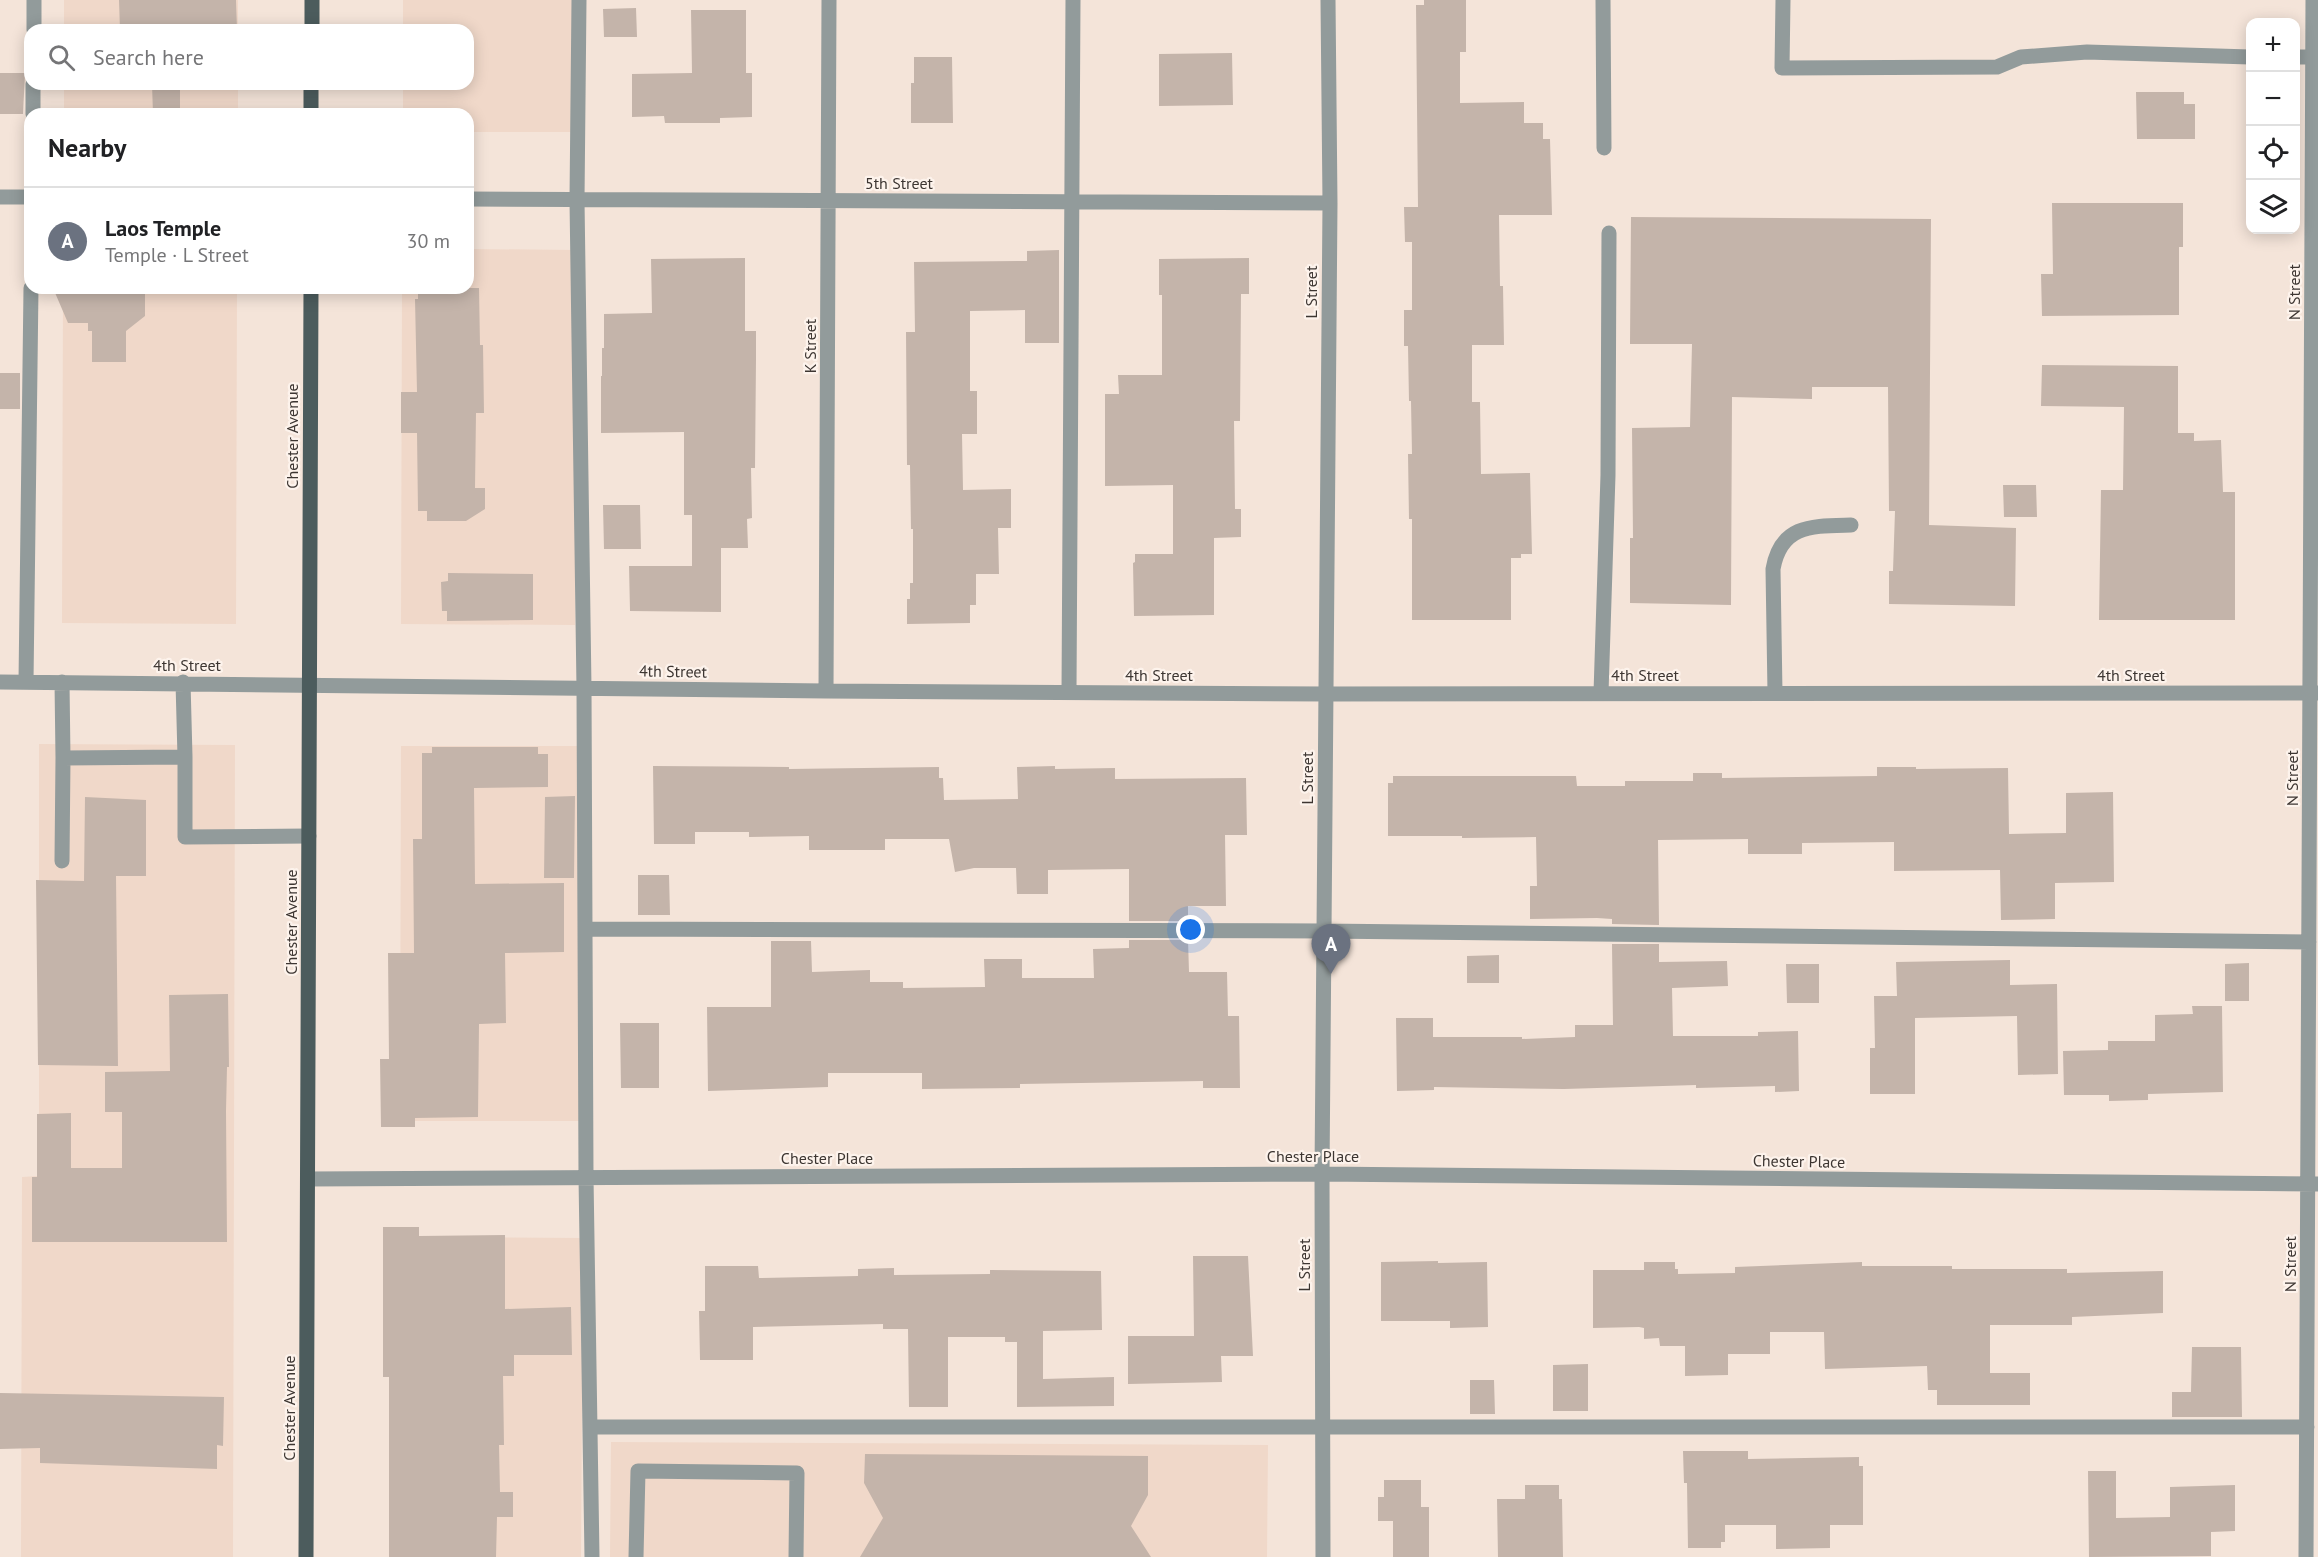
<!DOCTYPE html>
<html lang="en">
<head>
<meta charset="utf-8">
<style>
	:root { --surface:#fff; --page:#f6f6f6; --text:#202124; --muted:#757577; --line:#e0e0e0; --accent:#ea580c }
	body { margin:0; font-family:"PT Sans",sans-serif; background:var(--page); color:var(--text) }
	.controls { position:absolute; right:18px; top:18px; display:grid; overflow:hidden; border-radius:12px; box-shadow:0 3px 15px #0003 }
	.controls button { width:54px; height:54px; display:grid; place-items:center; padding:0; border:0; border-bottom:2px solid var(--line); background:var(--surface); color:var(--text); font:30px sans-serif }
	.you { position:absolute; left:1191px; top:930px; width:21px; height:21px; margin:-15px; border:4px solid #fff; border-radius:50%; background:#1a73e8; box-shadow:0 0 0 9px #1a73e833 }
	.badge { display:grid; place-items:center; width:39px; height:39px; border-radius:50%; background:var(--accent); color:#fff; font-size:20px; font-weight:700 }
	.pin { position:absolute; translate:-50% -50px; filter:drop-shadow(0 2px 3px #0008) }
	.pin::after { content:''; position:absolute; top:32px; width:21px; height:18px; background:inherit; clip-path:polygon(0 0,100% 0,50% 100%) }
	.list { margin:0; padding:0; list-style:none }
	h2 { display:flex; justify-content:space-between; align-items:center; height:78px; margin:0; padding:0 24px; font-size:26px }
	h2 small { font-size:20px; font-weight:400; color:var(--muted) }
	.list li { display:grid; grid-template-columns:39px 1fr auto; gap:18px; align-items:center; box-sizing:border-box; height:108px; padding:0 24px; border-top:2px solid var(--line) }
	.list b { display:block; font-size:22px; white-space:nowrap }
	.list p { margin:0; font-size:20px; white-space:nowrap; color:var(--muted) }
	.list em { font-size:20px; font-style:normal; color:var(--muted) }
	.icon { flex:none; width:33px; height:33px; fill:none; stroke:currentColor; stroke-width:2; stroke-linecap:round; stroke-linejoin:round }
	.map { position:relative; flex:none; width:2318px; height:1557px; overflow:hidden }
	.search { position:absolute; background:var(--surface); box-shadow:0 3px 15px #0003; left:24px; top:24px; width:450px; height:66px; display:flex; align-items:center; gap:15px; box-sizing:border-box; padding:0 21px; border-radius:18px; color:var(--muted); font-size:22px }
	.panel { position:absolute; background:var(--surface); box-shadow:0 3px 15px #0003; left:24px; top:108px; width:450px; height:186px; border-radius:18px }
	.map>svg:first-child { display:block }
</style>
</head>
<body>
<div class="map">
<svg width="2318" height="1557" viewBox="0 0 2318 1557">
	<rect width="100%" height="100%" fill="#f4e4d9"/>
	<!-- built -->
	<path fill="#f0d8c9" d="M 64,0 L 238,0 L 238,30 L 64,30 Z
		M 403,0 L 577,0 L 576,132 L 468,132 L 468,114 L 403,114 L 403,84 L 468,84 L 468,30 L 403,30 Z
		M 64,84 L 238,84 L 238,114 L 64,114 Z
		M 468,249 L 576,250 L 575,625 L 401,624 L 402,288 L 468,288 Z
		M 63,288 L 237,288 L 236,624 L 62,623 Z
		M 39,744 L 235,745 L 233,1557 L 21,1557 L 22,1177 L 39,1176 Z
		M 401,746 L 584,746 L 582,1121 L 400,1121 Z
		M 400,1237 L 583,1238 L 581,1557 L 399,1557 Z
		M 611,1442 L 1268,1445 L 1267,1557 L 610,1557 Z"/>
	<!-- building -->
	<path fill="#c4b4aa" d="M 119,0 L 236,0 L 237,30 L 120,30 Z
		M 1424,0 L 1466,0 L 1466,52 L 1460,52 L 1460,103 L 1524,102 L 1524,123 L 1543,123 L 1543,139 L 1550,139 L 1552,215 L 1499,215 L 1500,286 L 1503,286 L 1504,345 L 1472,345 L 1472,402 L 1480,402 L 1481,474 L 1530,473 L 1532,554 L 1521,554 L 1521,558 L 1511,558 L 1511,620 L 1412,620 L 1412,519 L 1409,519 L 1408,454 L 1412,454 L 1411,401 L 1409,401 L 1408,346 L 1404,346 L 1404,310 L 1412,310 L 1412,242 L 1405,242 L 1404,207 L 1418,207 L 1416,5 L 1424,5 Z
		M 636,8 L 637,37 L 604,37 L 603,9 Z
		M 691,10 L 746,10 L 746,73 L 752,73 L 752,117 L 720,118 L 720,123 L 665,123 L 664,116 L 632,117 L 632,74 L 692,73 Z
		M 1232,53 L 1233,105 L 1159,106 L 1159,54 Z
		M 914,57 L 952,57 L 953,123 L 911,123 L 911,83 L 914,83 Z
		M 0,73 L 25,73 L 23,114 L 0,114 Z
		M 152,84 L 180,84 L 180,114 L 153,114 Z
		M 2136,92 L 2184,92 L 2184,104 L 2195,104 L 2195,139 L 2137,139 Z
		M 2052,203 L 2183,203 L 2183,247 L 2179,247 L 2179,315 L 2042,316 L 2041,274 L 2053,274 Z
		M 1631,217 L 1931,219 L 1929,525 L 2016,528 L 2015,606 L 1889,604 L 1889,571 L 1893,571 L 1895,511 L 1889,511 L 1888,387 L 1812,387 L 1812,399 L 1732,397 L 1731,605 L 1630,603 L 1630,538 L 1633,538 L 1632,428 L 1690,427 L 1692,344 L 1630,344 Z
		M 1059,250 L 1059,343 L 1025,343 L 1025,310 L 970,311 L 970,391 L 977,391 L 977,434 L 962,434 L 963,490 L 1011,489 L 1011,528 L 998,528 L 999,574 L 976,574 L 976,605 L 970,605 L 970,623 L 907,624 L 907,599 L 910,599 L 910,583 L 913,583 L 913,529 L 911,529 L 910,465 L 907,465 L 906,332 L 915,332 L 914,262 L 1027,261 L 1027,251 Z
		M 745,258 L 745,331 L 756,331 L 756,359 L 755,468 L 751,468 L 752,518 L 747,519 L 748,548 L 721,548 L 721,612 L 630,611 L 629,566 L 692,566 L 692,515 L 684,515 L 684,432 L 601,433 L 601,376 L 602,376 L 602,348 L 604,348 L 604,314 L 652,313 L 651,259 Z
		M 1249,258 L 1249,294 L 1241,294 L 1240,421 L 1234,421 L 1235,509 L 1241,509 L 1241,537 L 1214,538 L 1214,615 L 1134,616 L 1133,563 L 1135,562 L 1135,554 L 1173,554 L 1173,485 L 1105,486 L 1105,394 L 1119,394 L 1118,375 L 1162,375 L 1162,295 L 1159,295 L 1159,259 Z
		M 53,288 L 145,288 L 145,316 L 126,331 L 126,362 L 92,362 L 92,331 L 88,331 L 88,323 L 68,323 Z
		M 418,288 L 479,288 L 480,345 L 483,345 L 484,413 L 476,413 L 475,488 L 485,488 L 485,509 L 466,521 L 427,521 L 427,511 L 418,511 L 417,433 L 401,433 L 401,392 L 417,392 L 415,299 L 418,299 Z
		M 2042,365 L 2178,366 L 2178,433 L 2194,433 L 2194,441 L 2221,440 L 2223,492 L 2235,492 L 2235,620 L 2099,620 L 2101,490 L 2123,490 L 2124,407 L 2041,406 Z
		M 0,373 L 20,373 L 20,409 L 0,409 Z
		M 2003,485 L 2036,485 L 2037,517 L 2004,517 Z
		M 603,505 L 640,505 L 641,549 L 604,549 Z
		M 448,573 L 533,574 L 533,620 L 447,621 L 447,611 L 442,611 L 441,582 L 448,581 Z
		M 432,747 L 538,747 L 538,754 L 548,754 L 548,787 L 474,788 L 475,884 L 564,883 L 564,952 L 505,953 L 506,1023 L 479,1024 L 478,1117 L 415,1118 L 415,1127 L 381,1127 L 380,1059 L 389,1059 L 388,953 L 414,953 L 413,839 L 422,839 L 422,753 L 432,753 Z
		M 653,766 L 789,767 L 789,769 L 939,767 L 939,778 L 943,778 L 944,800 L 1018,799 L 1017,767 L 1055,766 L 1055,769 L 1115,768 L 1115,779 L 1246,778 L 1247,835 L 1225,835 L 1226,906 L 1188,906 L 1188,921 L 1129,921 L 1129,869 L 1048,870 L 1048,894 L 1017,894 L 1016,868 L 974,868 L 955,872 L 949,839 L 885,839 L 885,850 L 809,850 L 809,836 L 749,837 L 749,832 L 695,832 L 695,844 L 654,844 Z
		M 1877,767 L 1916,767 L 1916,769 L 2008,768 L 2009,834 L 2066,833 L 2066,793 L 2113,792 L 2114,882 L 2055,883 L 2055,919 L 2001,920 L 2000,870 L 1894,871 L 1894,842 L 1802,843 L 1802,854 L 1748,854 L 1748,839 L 1658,840 L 1659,925 L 1612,924 L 1612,919 L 1597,918 L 1530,919 L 1530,886 L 1537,886 L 1536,837 L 1462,838 L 1462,836 L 1388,836 L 1388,783 L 1393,783 L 1393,776 L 1576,776 L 1577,786 L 1625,786 L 1625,781 L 1693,781 L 1693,773 L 1722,773 L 1722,778 L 1877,776 Z
		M 575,796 L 574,878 L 544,878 L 545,797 Z
		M 85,797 L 146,800 L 146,876 L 116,876 L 118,1066 L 38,1065 L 36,880 L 84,881 Z
		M 638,875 L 669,875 L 670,915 L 638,915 Z
		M 1129,940 L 1188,940 L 1189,972 L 1227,972 L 1228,1016 L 1239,1016 L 1240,1088 L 1203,1088 L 1203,1081 L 1020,1084 L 1020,1088 L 922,1089 L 922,1073 L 828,1073 L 828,1087 L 708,1091 L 707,1007 L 771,1007 L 771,941 L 811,941 L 812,972 L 870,970 L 870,982 L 903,982 L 903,988 L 985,987 L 984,959 L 1022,959 L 1022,978 L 1094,978 L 1093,949 L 1129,948 Z
		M 1612,944 L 1659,944 L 1659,962 L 1727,961 L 1728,986 L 1672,988 L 1673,1036 L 1758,1036 L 1758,1032 L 1798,1031 L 1799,1091 L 1775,1092 L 1775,1086 L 1696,1088 L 1696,1085 L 1564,1089 L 1434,1087 L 1434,1090 L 1397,1091 L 1396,1018 L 1433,1018 L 1433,1037 L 1522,1037 L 1522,1039 L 1575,1037 L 1575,1025 L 1613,1025 Z
		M 1499,955 L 1499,983 L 1467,983 L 1467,956 Z
		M 2010,960 L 2010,985 L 2057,984 L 2058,1074 L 2018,1075 L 2017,1016 L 1915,1018 L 1915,1094 L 1870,1094 L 1870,1048 L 1875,1048 L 1874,996 L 1897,996 L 1896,962 Z
		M 2249,963 L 2249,1001 L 2225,1001 L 2225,964 Z
		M 1786,964 L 1819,964 L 1819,1003 L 1787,1003 Z
		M 228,994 L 229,1067 L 227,1067 L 226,1111 L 227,1242 L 32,1242 L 32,1177 L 37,1177 L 37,1114 L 71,1113 L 71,1168 L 122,1168 L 122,1112 L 105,1112 L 105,1072 L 170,1071 L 169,995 Z
		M 2192,1006 L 2222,1006 L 2223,1092 L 2148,1094 L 2148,1100 L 2109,1101 L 2109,1095 L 2064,1095 L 2063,1051 L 2108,1050 L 2108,1041 L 2155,1041 L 2155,1015 L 2193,1014 Z
		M 620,1023 L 659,1023 L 659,1088 L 621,1088 Z
		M 383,1227 L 419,1227 L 419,1236 L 505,1235 L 505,1309 L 571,1307 L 572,1355 L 514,1355 L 514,1376 L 503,1376 L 504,1445 L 499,1445 L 500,1492 L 513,1492 L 513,1517 L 497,1517 L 496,1557 L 389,1557 L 389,1377 L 383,1377 Z
		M 1193,1256 L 1248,1256 L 1253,1356 L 1221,1356 L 1222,1382 L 1128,1384 L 1128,1336 L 1194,1336 Z
		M 1438,1261 L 1438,1263 L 1487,1262 L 1488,1327 L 1450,1328 L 1450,1321 L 1381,1321 L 1381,1262 Z
		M 1644,1262 L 1675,1262 L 1675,1269 L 1678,1269 L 1678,1274 L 1735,1273 L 1735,1267 L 1862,1262 L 1862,1266 L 1952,1266 L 1952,1269 L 2067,1269 L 2067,1273 L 2163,1271 L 2163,1313 L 2072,1317 L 2072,1325 L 1990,1325 L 1990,1373 L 2030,1373 L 2030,1405 L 1937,1405 L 1937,1390 L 1928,1390 L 1927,1366 L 1825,1369 L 1824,1332 L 1770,1332 L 1770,1354 L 1728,1354 L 1728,1375 L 1685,1376 L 1685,1346 L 1660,1346 L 1659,1338 L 1644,1339 L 1644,1328 L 1639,1327 L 1593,1328 L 1593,1270 L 1644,1270 Z
		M 705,1266 L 758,1266 L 759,1278 L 858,1276 L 858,1269 L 894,1268 L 894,1275 L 990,1274 L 990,1270 L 1101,1271 L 1102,1330 L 1043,1331 L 1043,1379 L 1114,1377 L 1114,1406 L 1017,1407 L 1017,1342 L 1005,1342 L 1005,1337 L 948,1337 L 948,1407 L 909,1407 L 908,1329 L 883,1329 L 883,1324 L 753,1327 L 753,1360 L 700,1360 L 699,1311 L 705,1311 Z
		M 2192,1347 L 2241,1347 L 2242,1417 L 2172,1417 L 2172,1392 L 2191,1392 Z
		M 1588,1364 L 1588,1411 L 1553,1411 L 1553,1365 Z
		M 1470,1380 L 1494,1380 L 1495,1414 L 1470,1414 Z
		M 0,1393 L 224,1397 L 223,1446 L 217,1445 L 217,1469 L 40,1463 L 40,1448 L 0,1449 Z
		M 1683,1451 L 1748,1451 L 1748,1459 L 1859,1457 L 1859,1466 L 1863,1466 L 1863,1525 L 1830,1525 L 1830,1548 L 1776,1549 L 1776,1525 L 1725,1525 L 1725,1542 L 1721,1542 L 1721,1548 L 1688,1548 L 1687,1483 L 1684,1483 Z
		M 865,1454 L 1148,1456 L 1148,1495 L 1131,1526 L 1151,1557 L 860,1557 L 883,1518 L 864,1483 Z
		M 2088,1471 L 2116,1471 L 2116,1518 L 2170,1517 L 2170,1487 L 2235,1485 L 2235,1531 L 2211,1532 L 2211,1556 L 2089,1557 Z
		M 1384,1480 L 1421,1480 L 1421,1507 L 1429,1507 L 1429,1557 L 1393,1557 L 1393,1521 L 1378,1521 L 1378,1497 L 1384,1497 Z
		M 1525,1485 L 1559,1485 L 1559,1499 L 1562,1499 L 1563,1557 L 1498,1557 L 1497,1499 L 1525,1499 Z"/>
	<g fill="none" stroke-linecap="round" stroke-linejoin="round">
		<!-- minor -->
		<path stroke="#929b9b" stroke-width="15" d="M 579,0 L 577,200 L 584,688 L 586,1177 L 592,1557
			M 1603,0 L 1604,148
			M 1783,0 L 1782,68 L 1997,67 L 2021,57 L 2087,52 L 2250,57
			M 34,30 L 34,0
			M 2296,57 L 2313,57
			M 33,114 L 33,84
			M 0,197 L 30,197
			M 468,199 L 1330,203
			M 0,682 L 826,691 L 1326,694 L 2318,693
			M 26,682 L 31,288
			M 62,682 L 63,758 L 185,757 L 185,837 L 309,836
			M 183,682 L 185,757
			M 826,691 L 829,0
			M 1069,692 L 1073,0
			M 1601,693 L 1608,475 L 1609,233
			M 1775,693 L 1773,569 C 1781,524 1813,526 1851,525
			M 62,861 L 63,758
			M 585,929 L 1324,931 L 2309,942
			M 308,1179 L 1322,1174 L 2318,1184
			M 590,1427 L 2307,1427
			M 636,1557 L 638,1471 L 797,1473 L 796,1557
			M 1323,1557 L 1322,1174 L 1330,203 L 1328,0
			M 2306,1557 L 2313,0"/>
		<!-- major -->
		<path stroke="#4c5c5d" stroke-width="15" d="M 312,30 L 312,0
			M 311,114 L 311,84
			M 306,1557 L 311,288"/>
	</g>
	<g text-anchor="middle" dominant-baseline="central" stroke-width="4.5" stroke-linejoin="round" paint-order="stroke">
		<!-- street labels -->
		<g font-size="16" fill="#3d3632" stroke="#fdf3ec">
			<text x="899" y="183">5th Street</text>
			<text transform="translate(1311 292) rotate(-90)">L Street</text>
			<text transform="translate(2294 292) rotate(-90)">N Street</text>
			<text transform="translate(810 346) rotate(-90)">K Street</text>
			<text transform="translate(292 436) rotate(-90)">Chester Avenue</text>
			<text x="187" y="665">4th Street</text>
			<text transform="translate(673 671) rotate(1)">4th Street</text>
			<text x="1159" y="675">4th Street</text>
			<text x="1645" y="675">4th Street</text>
			<text x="2131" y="675">4th Street</text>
			<text transform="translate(1307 778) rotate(-90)">L Street</text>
			<text transform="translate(2292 778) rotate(-90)">N Street</text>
			<text transform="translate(291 922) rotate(-90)">Chester Avenue</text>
			<text x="1313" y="1156">Chester Place</text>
			<text x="827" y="1158">Chester Place</text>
			<text transform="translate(1799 1161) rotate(1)">Chester Place</text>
			<text transform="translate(2290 1264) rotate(-90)">N Street</text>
			<text transform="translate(1304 1265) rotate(-90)">L Street</text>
			<text transform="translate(289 1408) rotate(-90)">Chester Avenue</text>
		</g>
	</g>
</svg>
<div class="controls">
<button>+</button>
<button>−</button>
<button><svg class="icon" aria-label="locate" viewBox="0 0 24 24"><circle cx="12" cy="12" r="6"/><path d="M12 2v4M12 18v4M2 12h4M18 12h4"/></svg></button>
<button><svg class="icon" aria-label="layers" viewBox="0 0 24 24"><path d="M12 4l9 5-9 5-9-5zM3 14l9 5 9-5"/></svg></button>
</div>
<div class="you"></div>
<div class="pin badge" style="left:1331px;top:974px;background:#6b7280">A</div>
<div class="search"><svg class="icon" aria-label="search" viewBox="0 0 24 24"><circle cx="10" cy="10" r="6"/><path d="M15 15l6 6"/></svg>Search here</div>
<section class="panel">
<h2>Nearby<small></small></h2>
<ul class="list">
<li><span class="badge" style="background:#6b7280">A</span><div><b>Laos Temple</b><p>Temple · L Street</p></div><em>30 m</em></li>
</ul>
</section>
</div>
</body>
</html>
